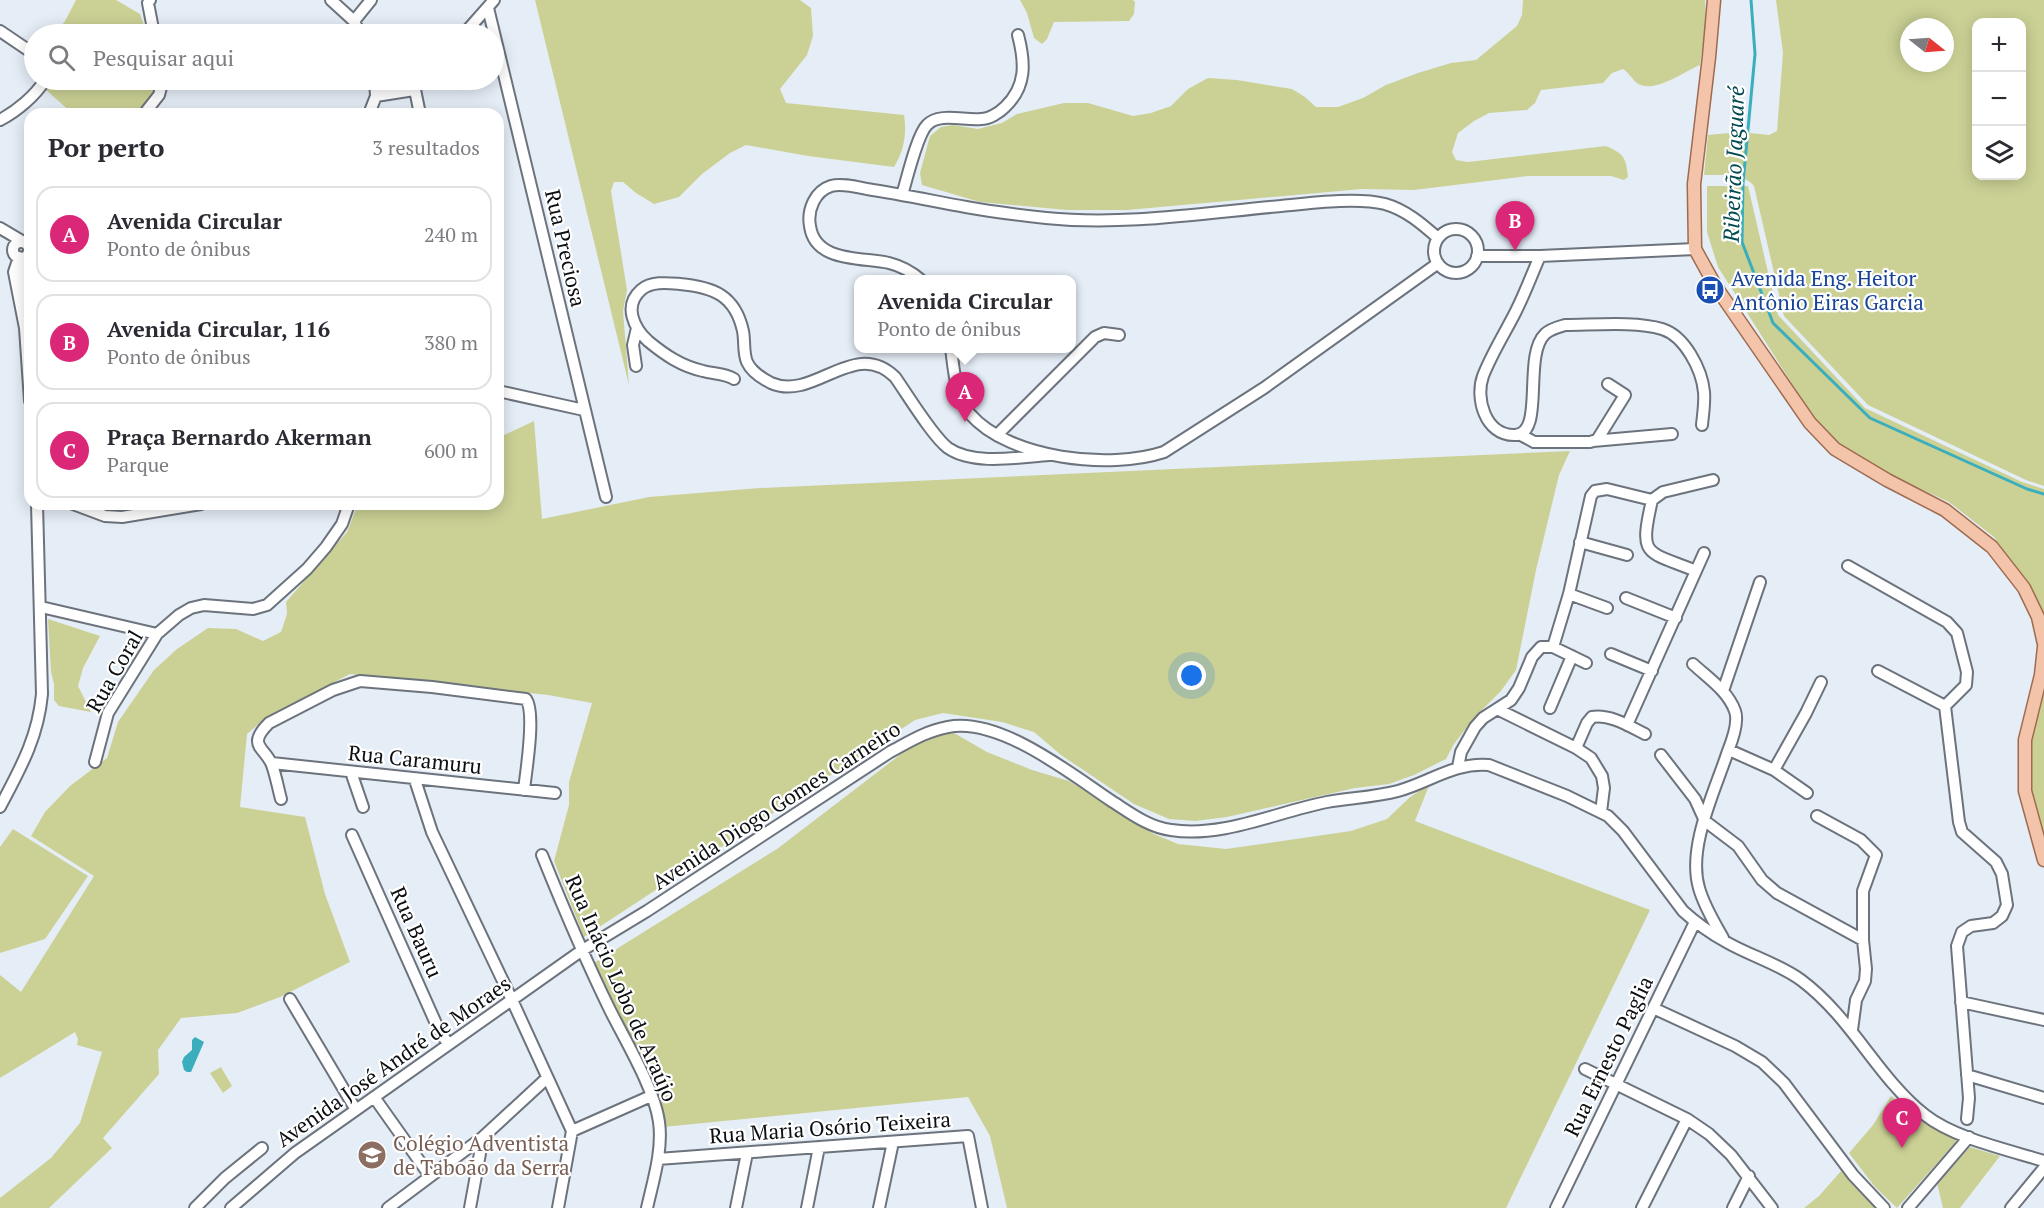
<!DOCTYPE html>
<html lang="pt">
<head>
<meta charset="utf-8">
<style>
	:root { --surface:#fff; --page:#f2f2f3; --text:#2b2b33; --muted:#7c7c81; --line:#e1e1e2; --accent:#db2777 }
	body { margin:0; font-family:"PT Serif",serif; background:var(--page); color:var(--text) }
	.controls { position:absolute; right:18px; top:18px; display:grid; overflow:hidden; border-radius:12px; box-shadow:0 3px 15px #0003 }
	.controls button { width:54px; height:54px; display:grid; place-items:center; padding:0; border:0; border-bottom:2px solid var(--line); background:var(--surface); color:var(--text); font:30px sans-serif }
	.compass { position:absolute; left:1900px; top:18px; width:54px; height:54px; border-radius:50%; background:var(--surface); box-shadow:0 3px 15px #0003; rotate:107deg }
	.you { position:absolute; left:1192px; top:676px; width:21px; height:21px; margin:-15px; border:4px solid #fff; border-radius:50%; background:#1a73e8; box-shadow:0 0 0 9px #1a73e833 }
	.badge { display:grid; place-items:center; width:39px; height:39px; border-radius:50%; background:var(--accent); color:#fff; font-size:20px; font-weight:700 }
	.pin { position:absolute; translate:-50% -50px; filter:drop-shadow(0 2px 3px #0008) }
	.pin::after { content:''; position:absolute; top:32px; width:21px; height:18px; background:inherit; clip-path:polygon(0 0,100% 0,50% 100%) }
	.popup { position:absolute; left:854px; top:275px; width:222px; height:78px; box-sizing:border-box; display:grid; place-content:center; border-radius:12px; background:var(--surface); filter:drop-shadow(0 2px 4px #0005); font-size:20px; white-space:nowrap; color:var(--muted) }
	.popup b { font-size:22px; color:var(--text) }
	.popup::after { content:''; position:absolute; left:50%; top:100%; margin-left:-12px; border:12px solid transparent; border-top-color:var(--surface) }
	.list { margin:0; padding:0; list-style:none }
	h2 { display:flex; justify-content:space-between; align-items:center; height:78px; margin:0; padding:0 24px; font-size:26px }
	h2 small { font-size:20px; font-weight:400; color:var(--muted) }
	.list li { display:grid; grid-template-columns:39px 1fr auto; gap:18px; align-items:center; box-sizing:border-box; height:96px; margin:0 12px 12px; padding:0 12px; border:2px solid var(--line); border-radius:18px }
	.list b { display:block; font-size:22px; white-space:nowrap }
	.list p { margin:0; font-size:20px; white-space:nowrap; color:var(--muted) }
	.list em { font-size:20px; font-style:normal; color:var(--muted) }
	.icon { flex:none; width:33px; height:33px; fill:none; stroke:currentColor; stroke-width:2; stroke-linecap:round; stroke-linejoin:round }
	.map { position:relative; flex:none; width:2044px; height:1208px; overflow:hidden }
	.search { position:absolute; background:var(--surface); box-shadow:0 3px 15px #0003; left:24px; top:24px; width:480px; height:66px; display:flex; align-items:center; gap:15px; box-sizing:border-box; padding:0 21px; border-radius:33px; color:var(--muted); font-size:22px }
	.panel { position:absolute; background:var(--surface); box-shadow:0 3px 15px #0003; left:24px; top:108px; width:480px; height:402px; border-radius:18px }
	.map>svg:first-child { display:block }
</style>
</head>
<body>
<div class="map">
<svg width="2044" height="1208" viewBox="0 0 2044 1208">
	<rect width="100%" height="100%" fill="#e5edf7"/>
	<!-- green -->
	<path fill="#cbd195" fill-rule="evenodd" d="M 76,0 L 116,0 L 140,14 L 147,34 L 55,34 L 65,21 Z
		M 535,0 L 800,0 L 811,8 L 813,36 L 807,55 L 780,89 L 786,103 L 904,115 C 907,134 904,151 894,167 L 808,156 L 746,145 L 730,153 L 702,174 L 679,197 L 654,204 L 636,193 L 623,182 L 614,182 L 611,191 L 627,290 L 623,311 L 629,385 Z
		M 1020,0 L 1133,0 L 1135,2 L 1134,14 L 1129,21 L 1054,22 L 1047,39 L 1042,44 L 1034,38 L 1027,13 Z
		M 1523,0 L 1705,0 L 1706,22 L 1700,65 C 1685,71 1653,95 1637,83 C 1632,79 1629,73 1623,69 L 1612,73 L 1603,83 L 1541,90 L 1535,103 L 1527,110 L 1489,113 L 1474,121 L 1458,133 L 1452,152 L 1456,160 L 1468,162 L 1606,146 C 1624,154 1626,157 1628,177 L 1624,180 L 1611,176 L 1528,176 L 1414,190 L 1362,189 L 1127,210 L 1067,210 L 980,202 L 922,185 L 920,173 L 930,136 L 941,127 L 953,125 L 978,129 L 1002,123 L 1017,114 L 1064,103 L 1088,103 L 1133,116 L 1151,113 L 1171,106 L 1188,89 L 1208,78 L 1237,80 L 1292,89 L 1305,97 L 1316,107 L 1338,107 L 1363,98 L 1386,85 L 1418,73 L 1451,63 L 1476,60 L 1517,26 L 1522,15 Z
		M 1776,0 L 2044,0 L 2044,486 L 2026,480 L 1868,405 L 1784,316 L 1754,186 C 1745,173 1718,175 1704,175 L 1708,135 L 1740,132 L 1769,135 L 1777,131 L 1783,53 ZM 1976,22 L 2022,22 L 2022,176 L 1976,176 ZM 1909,27 L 1945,27 L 1945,63 L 1909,63 Z
		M 50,80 L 155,80 L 156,90 L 137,114 L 73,114 L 44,88 Z
		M 1707,186 L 1748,186 L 1778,315 L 1865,408 L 2022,482 L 2044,489 L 2044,834 L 2032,790 L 2026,742 L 2037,691 L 2038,628 L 2024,582 L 1994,537 L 1949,502 L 1853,458 L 1815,420 L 1718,267 L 1707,232 Z
		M 534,421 L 542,519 L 649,497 L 760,488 L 1570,451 L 1559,475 L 1536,570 L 1516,670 L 1501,691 L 1474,718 L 1454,744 L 1446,759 L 1414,775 L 1389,784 L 1355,788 L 1227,817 L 1195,821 L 1169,819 L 1134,804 L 1061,755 L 1034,732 L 1002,722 L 943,713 L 915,720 L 584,937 L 554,861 L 569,805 L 569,782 L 592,703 L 548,695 L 350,674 L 267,717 L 247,734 L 240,807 L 305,817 L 325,894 L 350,962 L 280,997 L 237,1013 L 181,1018 L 158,1050 L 159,1074 L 103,1138 L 112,1148 L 49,1208 L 0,1208 L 0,1198 L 51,1158 L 80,1123 L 102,1052 L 77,1045 L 78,1039 L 75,1032 L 0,1078 L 0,975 L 21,992 L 94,876 L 31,836 L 45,812 L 70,786 L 107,758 L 118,722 L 154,670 L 177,649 L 208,628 L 236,629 L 263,641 L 281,632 L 287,614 L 286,602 L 347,532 L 358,504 L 498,504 L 498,438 Z
		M 48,619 L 100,636 L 83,668 L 78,686 L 91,712 L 59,706 L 54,700 L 54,684 L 51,672 Z
		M 954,733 L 987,752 L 1032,770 L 1069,781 L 1154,834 L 1178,844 L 1226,849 L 1351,831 L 1387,819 L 1409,798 L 1430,783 L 1415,821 L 1650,910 L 1506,1208 L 1007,1208 L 990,1136 L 968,1097 L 663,1127 L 658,1096 L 648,1081 L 594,963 L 777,849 L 922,738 Z
		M 13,829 L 88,876 L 45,939 L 0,953 L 0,847 Z
		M 221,1067 L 232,1086 L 223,1093 L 210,1073 Z
		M 1891,1096 L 1915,1118 L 1957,1138 L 1955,1143 L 1897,1208 L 1875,1187 L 1849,1153 L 1873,1125 Z
		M 1970,1147 L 2000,1156 L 1960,1208 L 1943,1208 L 1937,1183 Z
		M 1841,1171 L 1875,1208 L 1804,1208 L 1819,1196 Z"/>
	<!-- water -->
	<path fill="#3aaebc" d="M 195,1037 L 204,1042 L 191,1072 L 187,1072 L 184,1070 L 182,1062 L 184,1057 L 192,1050 L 192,1040 Z"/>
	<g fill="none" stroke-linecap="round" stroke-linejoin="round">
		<!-- stream -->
		<path stroke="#3aaebc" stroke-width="3" d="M 1751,0 L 1755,54 L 1743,183 L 1742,242 L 1773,323 L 1870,418 L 2027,489 L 2044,494"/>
		<!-- minor casing -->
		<g stroke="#6c737c" stroke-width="14">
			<path id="minor" d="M 150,0 L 148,3 L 154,34
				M 331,0 L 354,21 L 360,34
				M 488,8 L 606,497
				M 354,21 L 371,0
				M 0,31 L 34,54
				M 464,34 L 494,0
				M 413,80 L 420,114
				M 376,96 L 414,90
				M 144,114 L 159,95 L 163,80
				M 369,114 L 376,96 L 375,80
				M 0,120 C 17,111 35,96 45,80
				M 902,195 C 907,179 917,135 927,125 C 939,112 965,121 981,119 C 989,119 999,113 1005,107 C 1027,86 1025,62 1018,35
				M 0,228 L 22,241
				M1434 251a22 22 0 1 1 44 0a22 22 0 1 1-44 0Z
				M13 250a8 8 0 1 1 16 0a8 8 0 1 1-16 0Z
				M 1477,256 L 1540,256 L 1695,249
				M 1540,256 C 1532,274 1525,293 1516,311 C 1505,333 1492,353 1483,376 C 1475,398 1485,435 1514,435 C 1546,436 1522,356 1545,334 C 1550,329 1558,327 1565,325 C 1593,325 1636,321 1662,329 C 1685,336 1702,370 1704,392 C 1705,403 1703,414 1702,425
				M 19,257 L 14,272 L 25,328 L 30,401
				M 921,280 C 912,272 901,266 889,263 C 863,257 815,263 810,226 C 807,210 815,191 831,186 C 842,183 857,187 867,189 C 900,194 933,201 966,207 C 992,212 1019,215 1046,218 C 1124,226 1204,213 1281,206 C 1311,203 1357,197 1385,204 C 1406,210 1422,224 1438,238
				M 21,294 L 23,258
				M 951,348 C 954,370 955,396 970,414 C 1009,459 1110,470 1164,452 L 1264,388 L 1437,264
				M 636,366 L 633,345 L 637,328
				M 734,379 C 725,373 713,374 703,371 C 681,366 665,355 648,341 C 634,328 623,306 641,290 C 651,281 668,283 680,284 C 713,287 735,295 743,331 C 745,341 743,353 747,362 C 751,371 763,379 771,383 C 814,402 854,337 895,377 C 907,394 933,437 948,448 C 974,466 1020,457 1049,455
				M 498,391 L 584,410
				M 997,435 L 1095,337 L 1104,333 L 1119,335
				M 1521,435 L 1534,442 L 1590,442 L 1597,440 L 1625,395 L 1608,384
				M 1593,441 L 1672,434
				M 73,504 L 105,516 L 122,517 L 201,504
				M 1580,542 L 1627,555
				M 1848,566 L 1947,622 L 1957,633 L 1967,672 L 1966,685 L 1945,706 L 1959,822 L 1962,832 L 1996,862 L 2002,874 L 2007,905 L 2002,916 L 1993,923 L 1971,926 L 1962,932 L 1957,946 L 1969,1098 L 1967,1119
				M 1696,571 C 1645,550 1639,558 1652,500 L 1663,492 L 1713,480
				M 1569,594 L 1607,608
				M 1626,598 L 1676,618
				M 41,607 L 157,634
				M 1553,647 L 1569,594 L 1591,496 L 1595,491 L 1607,489 L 1652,500
				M 1611,654 L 1652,671
				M 1693,664 C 1708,678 1728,691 1735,711 C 1739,722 1732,741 1728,751 C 1715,791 1687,847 1699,888 C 1704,906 1714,922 1723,938
				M 1878,671 L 1945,706
				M 1723,691 L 1760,582
				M 1550,708 L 1572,656
				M 1497,709 L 1576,748 L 1591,758 L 1602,776 L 1604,788 L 1601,812
				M 1627,725 L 1704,553
				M 1576,748 L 1587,723 L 1592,717 C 1610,714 1629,726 1645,734
				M 1729,750 L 1774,770 L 1807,793
				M 1661,755 L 1695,799 L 1705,821 L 1738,846 L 1762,880 L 1777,893 L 1863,940
				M 95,762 L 108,713 L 157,634 L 179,615 L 191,608 L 204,605 L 253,609 L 267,605 L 307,569 L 326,547 L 342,524 L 349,504
				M 272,763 L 555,793
				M 1458,767 L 1461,752 L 1475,727 L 1483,718 L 1511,700 L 1519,688 L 1532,657 L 1541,647 L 1553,647 L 1586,663
				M 1774,770 L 1806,713 L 1821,682
				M 351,772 L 363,807
				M 415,780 L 432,832 L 512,1000 L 572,1131 L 558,1208
				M 281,799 C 278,788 276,776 272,765 C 265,747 246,746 269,723 L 333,690 L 360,681 L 432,687 L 526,699 C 536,713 526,771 524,790
				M 0,807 C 20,769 38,738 42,694 L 37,504
				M 1817,816 L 1861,840 L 1876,855 L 1863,891 L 1863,940 L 1866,969 L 1865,981 L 1856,1000 L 1852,1030
				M 352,835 L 438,1028 L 448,1044
				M 542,855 C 563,907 585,959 610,1010 C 625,1040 655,1090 659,1122 C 663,1150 653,1181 647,1208
				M 290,999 L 356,1110
				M 1961,1002 L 2044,1020
				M 1653,1008 L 1735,1046 L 1762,1062 L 1784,1083 L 1853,1175 L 1884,1208
				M 1585,1069 L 1687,1119 L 1709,1134 L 1731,1155 L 1772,1208
				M 1967,1075 L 2044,1098
				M 374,1097 L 430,1176
				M 572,1131 L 651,1096
				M 658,1159 L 968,1136 L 982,1208
				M 195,1208 L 225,1178 L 262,1148
				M 231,1208 L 295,1153 L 581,951 L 647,911 L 890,752 C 909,742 926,731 948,727 C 999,717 1070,773 1110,800 C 1129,812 1148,827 1171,830 C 1223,838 1276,812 1327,802 C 1350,798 1375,797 1398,791 C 1430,782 1455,762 1489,765 L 1567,796 L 1608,816 L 1623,831 L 1683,911 C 1696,923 1712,934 1728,943 C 1751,956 1779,964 1801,980 C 1852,1018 1877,1077 1925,1115 C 1954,1138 2008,1150 2044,1161
				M 388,1208 L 483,1137 L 547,1078
				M 470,1208 L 483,1137
				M 736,1208 L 747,1153
				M 807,1208 L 819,1147
				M 879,1208 L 893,1142
				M 1556,1208 L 1695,922
				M 1642,1208 L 1687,1119
				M 1733,1208 L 1749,1176
				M 1908,1208 L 1969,1137
				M 2011,1208 L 2044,1168"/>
		</g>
		<!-- major casing -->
		<g stroke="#9e6b50" stroke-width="15">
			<path id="major" d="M 1714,0 L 1709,57 L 1694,184 L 1695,249 L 1716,287 L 1810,423 L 1835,449 L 1887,480 L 1945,510 L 1992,547 L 2024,588 L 2038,617 L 2044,644
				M 2044,647 L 2041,675 L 2025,740 L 2025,791 L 2044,860"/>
		</g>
		<!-- minor -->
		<use href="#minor" stroke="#fff" stroke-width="10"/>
		<!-- major -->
		<use href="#major" stroke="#f4c4aa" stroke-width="12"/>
	</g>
	<!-- icons -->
	<defs>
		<g id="bus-disc" transform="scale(1.5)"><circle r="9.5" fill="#1a4fb4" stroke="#fff"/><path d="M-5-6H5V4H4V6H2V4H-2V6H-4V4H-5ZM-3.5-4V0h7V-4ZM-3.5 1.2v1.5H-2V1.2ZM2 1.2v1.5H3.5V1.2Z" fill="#fff"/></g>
		<g id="school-disc" transform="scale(1.5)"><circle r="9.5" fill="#8d6e63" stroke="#fff"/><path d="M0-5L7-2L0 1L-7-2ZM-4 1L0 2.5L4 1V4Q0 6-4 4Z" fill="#fff"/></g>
	</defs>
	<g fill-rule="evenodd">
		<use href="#bus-disc" x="1710" y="290"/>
		<use href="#school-disc" x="372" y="1155"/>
	</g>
	<g text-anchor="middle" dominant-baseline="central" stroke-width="4.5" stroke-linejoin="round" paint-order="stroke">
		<!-- street labels -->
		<g font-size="21" fill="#0c0f12" stroke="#fff">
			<text transform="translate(566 248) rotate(77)">Rua Preciosa</text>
			<text transform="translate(114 671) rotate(-60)">Rua Coral</text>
			<text transform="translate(415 759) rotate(6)">Rua Caramuru</text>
			<text transform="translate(776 805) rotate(-33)">Avenida Diogo Gomes Carneiro</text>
			<text transform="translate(417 932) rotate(66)">Rua Bauru</text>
			<text transform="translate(622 988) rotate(66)">Rua Inácio Lobo de Araújo</text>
			<text transform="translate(1608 1056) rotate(-64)">Rua Ernesto Paglia</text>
			<text transform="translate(393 1061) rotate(-35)">Avenida José André de Moraes</text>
			<text transform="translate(830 1127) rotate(-4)">Rua Maria Osório Teixeira</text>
		</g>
		<!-- transit labels -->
		<g font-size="21" fill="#164399" stroke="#fff" text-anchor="start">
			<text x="1731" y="278">Avenida Eng. Heitor<tspan x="1731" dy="24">Antônio Eiras Garcia</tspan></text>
		</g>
		<!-- education labels -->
		<g font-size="21" fill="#785e54" stroke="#fff" text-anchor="start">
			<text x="393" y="1143">Colégio Adventista<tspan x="393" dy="24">de Taboão da Serra</tspan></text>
		</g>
		<!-- water labels -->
		<g font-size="22" font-style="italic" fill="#024a51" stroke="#fff">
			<text transform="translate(1733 164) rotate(-88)">Ribeirão Jaguaré</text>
		</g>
	</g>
</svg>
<div class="controls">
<button>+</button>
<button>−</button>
<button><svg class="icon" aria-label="layers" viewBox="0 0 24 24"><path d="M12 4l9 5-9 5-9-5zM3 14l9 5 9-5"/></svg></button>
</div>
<svg class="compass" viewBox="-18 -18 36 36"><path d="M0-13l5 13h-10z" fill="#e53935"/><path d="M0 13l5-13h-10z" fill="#7c7c81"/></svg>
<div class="you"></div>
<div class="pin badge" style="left:965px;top:422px">A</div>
<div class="popup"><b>Avenida Circular</b>Ponto de ônibus</div>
<div class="pin badge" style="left:1515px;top:251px">B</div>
<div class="pin badge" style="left:1902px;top:1148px">C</div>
<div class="search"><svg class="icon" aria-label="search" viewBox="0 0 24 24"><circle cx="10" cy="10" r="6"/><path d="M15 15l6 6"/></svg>Pesquisar aqui</div>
<section class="panel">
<h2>Por perto<small>3 resultados</small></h2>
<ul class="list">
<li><span class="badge">A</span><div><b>Avenida Circular</b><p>Ponto de ônibus</p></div><em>240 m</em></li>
<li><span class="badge">B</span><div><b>Avenida Circular, 116</b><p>Ponto de ônibus</p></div><em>380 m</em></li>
<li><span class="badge">C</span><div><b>Praça Bernardo Akerman</b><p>Parque</p></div><em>600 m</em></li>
</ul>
</section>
</div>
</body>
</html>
